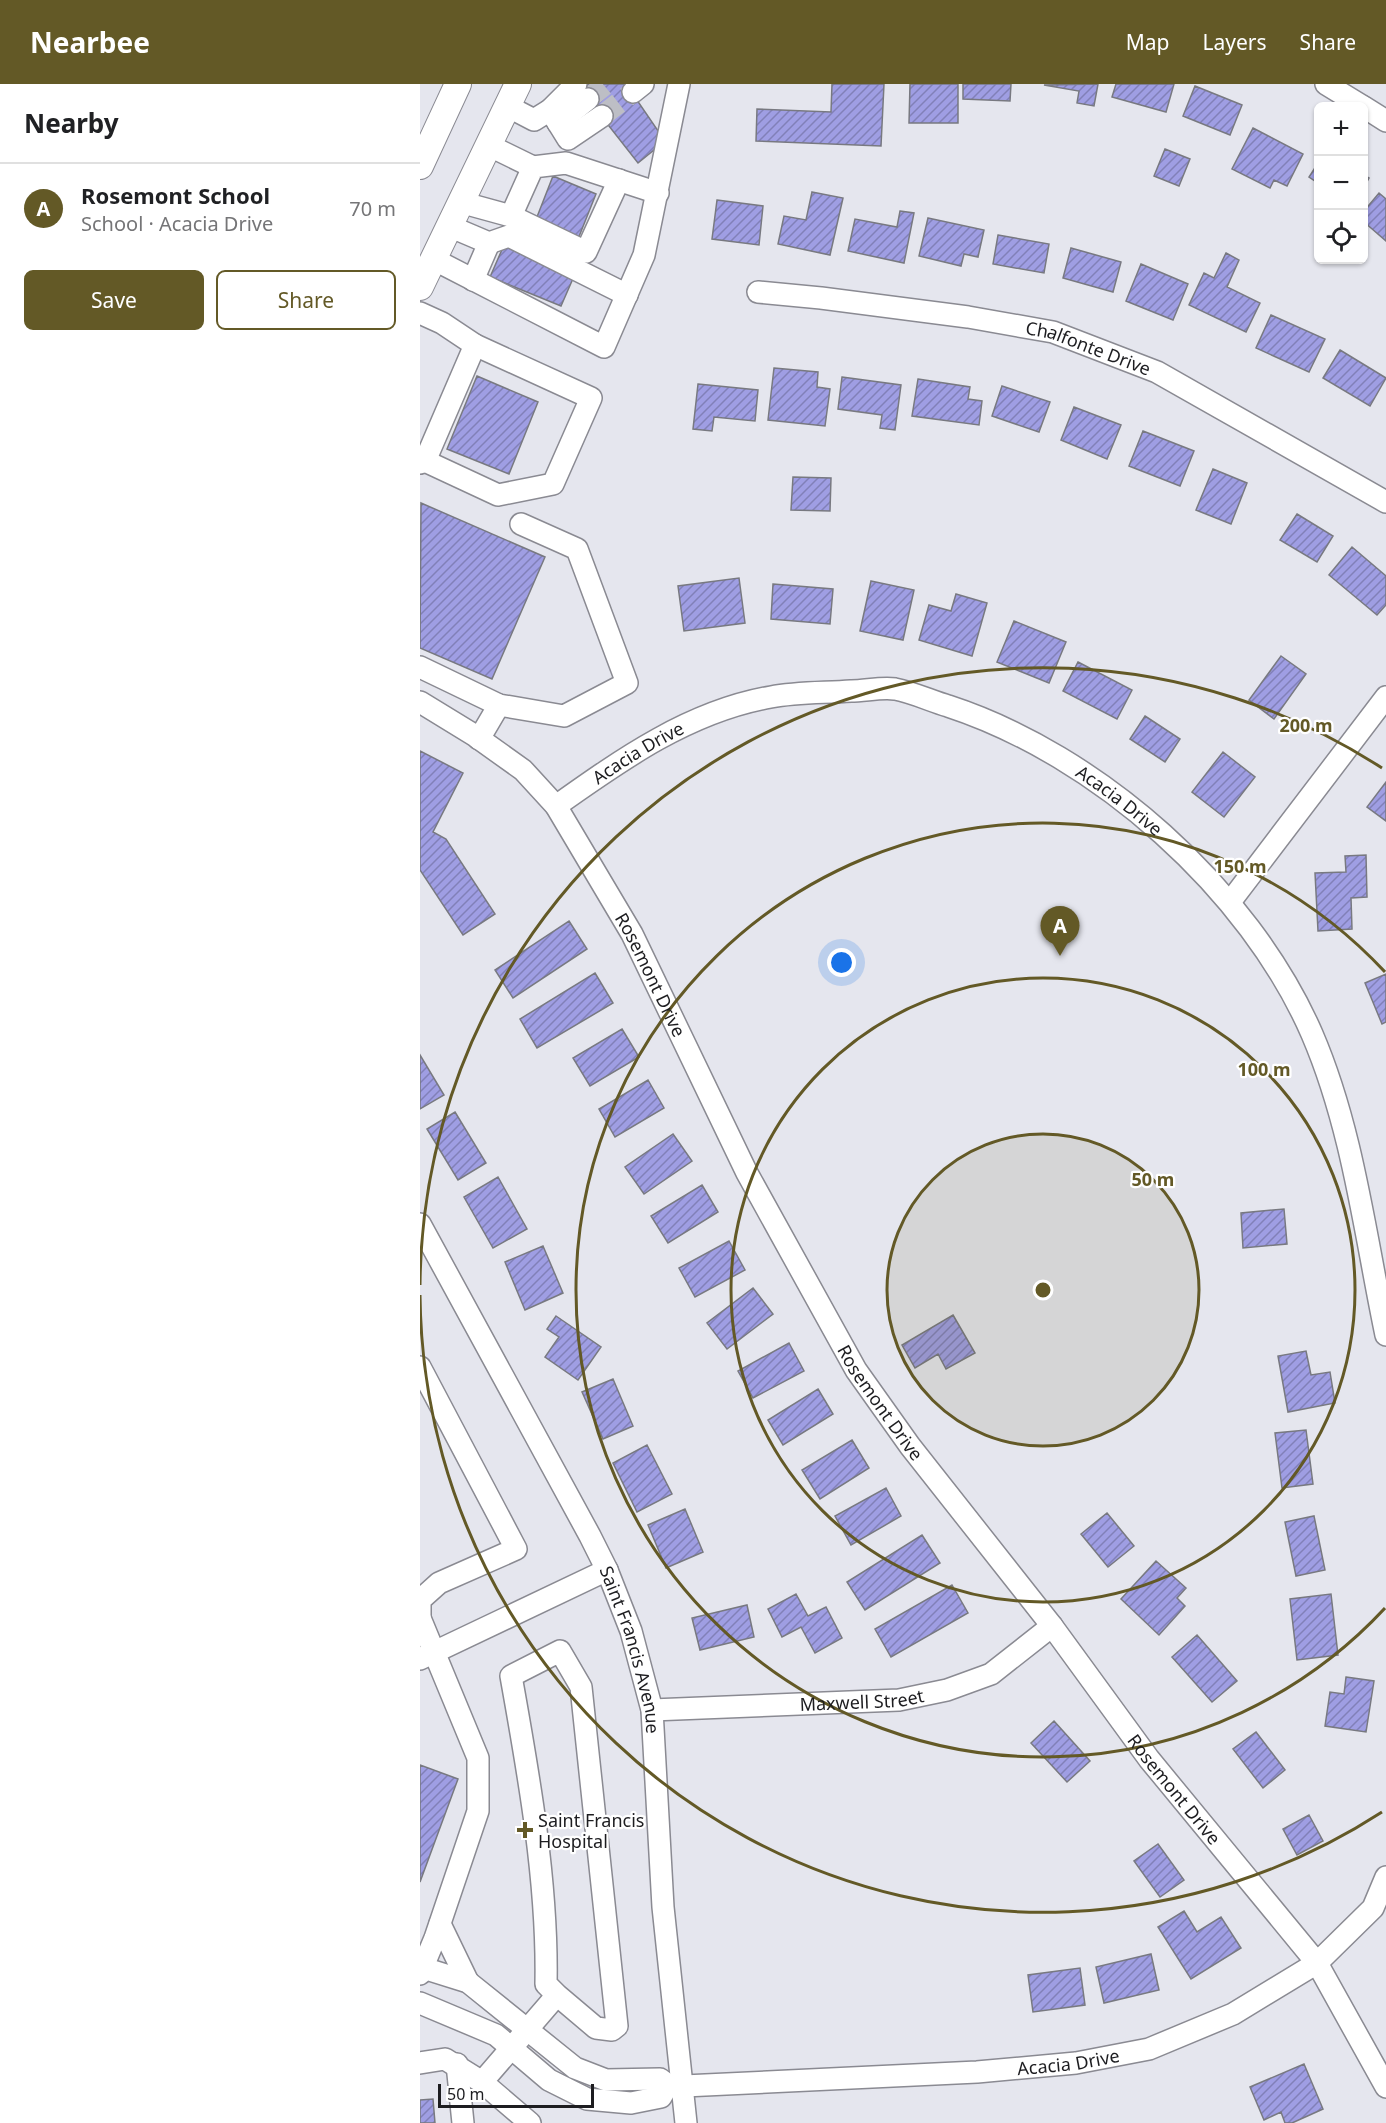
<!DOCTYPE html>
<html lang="en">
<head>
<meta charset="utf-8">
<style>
	:root { --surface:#fff; --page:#f6f6f6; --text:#202124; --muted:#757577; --line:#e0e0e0; --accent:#635926 }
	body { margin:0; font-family:"Noto Sans",sans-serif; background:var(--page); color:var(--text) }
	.controls { position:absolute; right:18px; top:18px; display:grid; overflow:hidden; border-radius:9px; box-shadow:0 2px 4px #0004 }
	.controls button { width:54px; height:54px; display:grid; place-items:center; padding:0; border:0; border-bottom:2px solid var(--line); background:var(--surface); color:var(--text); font:30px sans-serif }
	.scale { position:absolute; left:18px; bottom:15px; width:156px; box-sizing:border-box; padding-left:6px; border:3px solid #1d1d20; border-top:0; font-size:16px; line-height:21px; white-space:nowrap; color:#1d1d20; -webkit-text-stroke:4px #fff; paint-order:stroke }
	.you { position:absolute; left:422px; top:879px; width:21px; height:21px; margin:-15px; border:4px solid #fff; border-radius:50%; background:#1a73e8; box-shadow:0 0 0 9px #1a73e833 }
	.badge { display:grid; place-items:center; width:39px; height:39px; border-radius:50%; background:var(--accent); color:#fff; font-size:20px; font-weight:700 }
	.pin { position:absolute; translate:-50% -50px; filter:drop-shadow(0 2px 3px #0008) }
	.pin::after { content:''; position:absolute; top:32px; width:21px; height:18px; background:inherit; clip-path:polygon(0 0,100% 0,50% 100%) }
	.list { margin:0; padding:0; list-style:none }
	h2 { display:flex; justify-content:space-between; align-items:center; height:78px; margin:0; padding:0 24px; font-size:26px }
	h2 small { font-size:20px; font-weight:400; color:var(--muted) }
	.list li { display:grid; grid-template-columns:39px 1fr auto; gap:18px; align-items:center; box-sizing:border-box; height:90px; padding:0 24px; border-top:2px solid var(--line) }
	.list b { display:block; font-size:22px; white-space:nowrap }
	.list p { margin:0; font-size:20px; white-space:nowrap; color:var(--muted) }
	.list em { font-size:20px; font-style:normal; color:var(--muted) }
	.actions { display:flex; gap:12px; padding:18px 24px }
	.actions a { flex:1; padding:14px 0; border:2px solid var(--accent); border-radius:9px; text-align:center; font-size:21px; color:var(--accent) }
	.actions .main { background:var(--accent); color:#fff }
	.icon { flex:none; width:33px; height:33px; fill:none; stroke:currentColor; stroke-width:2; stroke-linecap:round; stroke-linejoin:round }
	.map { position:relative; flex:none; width:966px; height:2039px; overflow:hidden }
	header { display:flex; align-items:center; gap:36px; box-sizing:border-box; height:84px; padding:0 30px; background:var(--accent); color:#fff }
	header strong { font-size:28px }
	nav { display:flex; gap:33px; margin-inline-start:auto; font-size:21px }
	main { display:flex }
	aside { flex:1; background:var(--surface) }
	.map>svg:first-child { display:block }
</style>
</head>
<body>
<header>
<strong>Nearbee</strong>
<nav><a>Map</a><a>Layers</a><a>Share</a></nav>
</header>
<main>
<aside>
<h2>Nearby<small></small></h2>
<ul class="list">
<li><span class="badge">A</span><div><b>Rosemont School</b><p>School · Acacia Drive</p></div><em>70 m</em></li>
</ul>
<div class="actions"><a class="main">Save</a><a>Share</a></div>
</aside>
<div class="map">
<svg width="966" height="2039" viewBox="0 0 966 2039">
	<defs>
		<pattern id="building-hatch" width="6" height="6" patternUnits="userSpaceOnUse" patternTransform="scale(1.5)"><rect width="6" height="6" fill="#9f9ee3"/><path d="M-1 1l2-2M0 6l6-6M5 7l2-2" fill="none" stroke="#8180b8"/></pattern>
	</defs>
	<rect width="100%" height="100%" fill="#e5e6ee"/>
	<!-- building -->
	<path fill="url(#building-hatch)" stroke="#787980" stroke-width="1.5" d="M 156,0 L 206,0 L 245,57 L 218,79 Z
		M 412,0 L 464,0 L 461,62 L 336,57 L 337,25 L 411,28 Z
		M 490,0 L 538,0 L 538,39 L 489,39 Z
		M 543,0 L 591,0 L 590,17 L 543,15 Z
		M 678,0 L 674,22 L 657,19 L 659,7 L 624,1 Z
		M 696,0 L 754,0 L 746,28 L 692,13 Z
		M 775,2 L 822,21 L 810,51 L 763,32 Z
		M 833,44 L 883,70 L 867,102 L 854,96 L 850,104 L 812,85 Z
		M 745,65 L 770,75 L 759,102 L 734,92 Z
		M 898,79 L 898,99 L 889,93 Z
		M 944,91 L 949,94 L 944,103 Z
		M 133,92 L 176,110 L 158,155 L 115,138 Z
		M 392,108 L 423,114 L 410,171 L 358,160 L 364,132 L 386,136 Z
		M 959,109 L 966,115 L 966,157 L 944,138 L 944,127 Z
		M 297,116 L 343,122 L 339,161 L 292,155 Z
		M 480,127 L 494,129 L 484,179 L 428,167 L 435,135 L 477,143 Z
		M 508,134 L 564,146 L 558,173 L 544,170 L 541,182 L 499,172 Z
		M 578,151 L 629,160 L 624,189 L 573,180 Z
		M 84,161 L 155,190 L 141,222 L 70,193 Z
		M 651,164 L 701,178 L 693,208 L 643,194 Z
		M 806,169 L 819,176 L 807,203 L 840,219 L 826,248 L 769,221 L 784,189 L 794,194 Z
		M 721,180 L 768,200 L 753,236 L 706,217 Z
		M 851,231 L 905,255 L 889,288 L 836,264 Z
		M 920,266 L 966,294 L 950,322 L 903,294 Z
		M 354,284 L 398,288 L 397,303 L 410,305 L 405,342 L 348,336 Z
		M 57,292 L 118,318 L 89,390 L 27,365 Z
		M 422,293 L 481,301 L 475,346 L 460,344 L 462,331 L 418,325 Z
		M 498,295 L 550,303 L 548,315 L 562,317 L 559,341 L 492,332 Z
		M 278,300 L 338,306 L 335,337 L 294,333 L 292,347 L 273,345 Z
		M 582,302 L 630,318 L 619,348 L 572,332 Z
		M 654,323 L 701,341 L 687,375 L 641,356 Z
		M 723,347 L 774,367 L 760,402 L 709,382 Z
		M 793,385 L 827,399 L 811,440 L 776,426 Z
		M 373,393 L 411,394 L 410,427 L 371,426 Z
		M 1,419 L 125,473 L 72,595 L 0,564 Z
		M 877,430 L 913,452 L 897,478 L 860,456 Z
		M 932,463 L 966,492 L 966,521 L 957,531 L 909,491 Z
		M 319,494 L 325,539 L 264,547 L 258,502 Z
		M 451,497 L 494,506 L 483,556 L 440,547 Z
		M 353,500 L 413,505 L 410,540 L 351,535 Z
		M 536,510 L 567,519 L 552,572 L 499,556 L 509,521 L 531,527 Z
		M 594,537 L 646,558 L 629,599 L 577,578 Z
		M 861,572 L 886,590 L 854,635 L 829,616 Z
		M 658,578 L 712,606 L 697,635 L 643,607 Z
		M 725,632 L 760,655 L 745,678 L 710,655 Z
		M 0,667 L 43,689 L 13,748 L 26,755 L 75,830 L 43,851 L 0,786 Z
		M 803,668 L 835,693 L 804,733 L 772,708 Z
		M 966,698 L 966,737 L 947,723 Z
		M 946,771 L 947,813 L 931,814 L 932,845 L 898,847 L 895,789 L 926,788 L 925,772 Z
		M 149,837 L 167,865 L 93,914 L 75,886 Z
		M 175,889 L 193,919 L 117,964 L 100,935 Z
		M 966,890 L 966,938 L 962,940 L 945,899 Z
		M 202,945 L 219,973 L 170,1002 L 153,974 Z
		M 0,971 L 24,1011 L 0,1025 Z
		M 228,996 L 244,1024 L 195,1053 L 179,1025 Z
		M 35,1028 L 66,1079 L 38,1096 L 7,1045 Z
		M 253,1050 L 272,1077 L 224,1110 L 205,1083 Z
		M 78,1093 L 107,1145 L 73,1164 L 44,1113 Z
		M 282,1101 L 298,1128 L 248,1159 L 231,1132 Z
		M 864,1125 L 867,1160 L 823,1164 L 821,1129 Z
		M 309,1157 L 325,1186 L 275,1213 L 259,1184 Z
		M 123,1162 L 143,1209 L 105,1226 L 85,1178 Z
		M 333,1204 L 353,1230 L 307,1265 L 287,1239 Z
		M 533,1231 L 555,1269 L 526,1285 L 518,1270 L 495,1284 L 482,1261 Z
		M 136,1232 L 181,1263 L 158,1296 L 125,1273 L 139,1253 L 127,1245 Z
		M 369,1259 L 384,1287 L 333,1314 L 318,1287 Z
		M 886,1267 L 891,1291 L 910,1288 L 915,1319 L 868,1328 L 858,1272 Z
		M 193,1295 L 213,1342 L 183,1355 L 162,1308 Z
		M 398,1305 L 413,1330 L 363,1361 L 348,1336 Z
		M 886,1346 L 893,1400 L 862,1404 L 855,1349 Z
		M 432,1356 L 449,1384 L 400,1415 L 382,1386 Z
		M 227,1361 L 252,1410 L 217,1428 L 193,1379 Z
		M 466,1404 L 481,1432 L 431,1461 L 415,1432 Z
		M 265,1425 L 283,1468 L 246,1484 L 228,1441 Z
		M 687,1429 L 714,1462 L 688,1483 L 661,1450 Z
		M 894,1432 L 905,1486 L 876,1492 L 865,1438 Z
		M 502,1451 L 520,1479 L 445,1526 L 427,1498 Z
		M 736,1477 L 766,1504 L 757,1514 L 765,1522 L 739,1551 L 701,1515 Z
		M 532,1501 L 548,1529 L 471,1573 L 455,1545 Z
		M 376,1510 L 388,1532 L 406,1523 L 422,1554 L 395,1569 L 381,1543 L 362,1553 L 348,1525 Z
		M 911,1510 L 918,1571 L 877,1576 L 870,1515 Z
		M 327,1521 L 334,1553 L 280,1566 L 272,1534 Z
		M 777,1551 L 817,1597 L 792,1618 L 752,1573 Z
		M 926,1593 L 954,1597 L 946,1648 L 905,1642 L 910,1608 L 924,1610 Z
		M 634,1637 L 670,1677 L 647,1698 L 611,1659 Z
		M 836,1648 L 865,1686 L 843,1704 L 813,1665 Z
		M 0,1681 L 38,1695 L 0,1798 Z
		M 889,1731 L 903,1757 L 877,1771 L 863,1745 Z
		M 738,1760 L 764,1796 L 740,1813 L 714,1777 Z
		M 764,1827 L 777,1848 L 801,1833 L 821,1864 L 771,1895 L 738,1843 Z
		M 731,1870 L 739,1906 L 684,1919 L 676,1883 Z
		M 660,1884 L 665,1921 L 613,1928 L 608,1891 Z
		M 884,1980 L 903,2025 L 872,2039 L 865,2039 L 861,2028 L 844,2036 L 830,2003 Z
		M 13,2015 L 15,2039 L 0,2039 L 0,2016 Z"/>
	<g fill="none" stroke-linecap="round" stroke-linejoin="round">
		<!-- minor-tunnel -->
		<path stroke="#bdbec5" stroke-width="21" stroke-dasharray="21 10" stroke-linecap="butt" d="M 168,15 L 186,0
			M 182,32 L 213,8"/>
		<!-- minor casing -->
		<g stroke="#8a8a92" stroke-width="24">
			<g id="minor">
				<path d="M 906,0 L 942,22"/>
				<path d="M 213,8 L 223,0"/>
				<path d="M 87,22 L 114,36 L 130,26 L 156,0"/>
				<path d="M 944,23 L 966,37"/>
				<path d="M 130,26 L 148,55 L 182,32"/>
				<path d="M 138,39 L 168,15"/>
				<path d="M 68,61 L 113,83"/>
				<path d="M 40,118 L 91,132 L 113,83 L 146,79 L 238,109"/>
				<path d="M 91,132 L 166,168 L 199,96"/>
				<path d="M 29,142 L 69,159 L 89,152 L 207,211"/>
				<path d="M 13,175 L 184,263 L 224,171 L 259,0"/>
				<path d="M 53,196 L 69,159"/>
				<path id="s1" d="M 338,208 L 401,214 L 548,233 L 633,248 L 737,288 L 966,418"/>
				<path d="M 0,229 L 22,239 L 55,261 L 5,377 L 0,379"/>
				<path d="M 5,377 L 78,411 L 133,400 L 171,314 L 55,261"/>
				<path d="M 0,583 L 79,621 L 144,632 L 207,599 L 157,465 L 101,440"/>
				<path id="s2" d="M 0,618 L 54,651 L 103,686 L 136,722 L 212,850 L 327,1089 L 436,1286 L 490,1362 L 632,1542 L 729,1675 L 897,1879 L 966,2003"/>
				<path d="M 59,655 L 79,621"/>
				<path id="s3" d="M 136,722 C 202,675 270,627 351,613 C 377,608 405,609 431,607 C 445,607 461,603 475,605 C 492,608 511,617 528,622 C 678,671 829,805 892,950 C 933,1045 945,1151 966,1251"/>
				<path d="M 810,818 L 966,613"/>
				<path id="s4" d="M 0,1140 L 170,1452 L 187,1486 L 211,1547 L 232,1626 L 243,1823 L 266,2039"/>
				<path d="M 0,1283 L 96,1465 L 19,1499 L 0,1516 L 0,1533"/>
				<path d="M 0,1534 L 58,1674 L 58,1727 L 15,1854 L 0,1890"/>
				<path d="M 0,1575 L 187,1486"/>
				<path id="s5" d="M 232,1626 L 479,1616 L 527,1606 L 571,1590 L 632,1542"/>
				<path d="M 20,1840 L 48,1898"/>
				<path id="s6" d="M 0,1883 L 48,1898 L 155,1984 L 186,1996 L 240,1995 L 248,2001 L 264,2002 L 557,1988 L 656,1979 L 729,1965 L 813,1930 L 897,1879 L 953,1824 L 966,1793"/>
				<path d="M 0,1919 L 76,1951 L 129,1996 L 167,2015 L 211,2019 L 241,2013 L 248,2001"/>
				<path d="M 0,1979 L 25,1975 L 62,1998"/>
				<path d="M 37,1980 L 43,2039"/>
				<path d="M 110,2039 L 62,1998 L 137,1911 L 176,1944 L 192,1946 L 197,1942 L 161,1603 L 140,1567 L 91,1592 C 109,1692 128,1800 126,1900 L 137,1911"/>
			</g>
		</g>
		<!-- major casing -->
		<g stroke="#8a8a92" stroke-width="28">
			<path id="major" d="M 0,82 L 38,0
				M 0,203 L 98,0"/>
		</g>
		<!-- minor -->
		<use href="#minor" stroke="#fff" stroke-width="21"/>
		<!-- major -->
		<use href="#major" stroke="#fff" stroke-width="26"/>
	</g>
	<!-- distance rings -->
	<circle cx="623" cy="1206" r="156" fill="#635926" fill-opacity=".12"/>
	<g fill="none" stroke="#635926" stroke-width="3">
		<circle cx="623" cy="1206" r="156"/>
		<circle cx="623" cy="1206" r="312"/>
		<path d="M965 1524A467 467 0 1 1 965 888"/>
		<path d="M962 1728A623 623 0 0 1 0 1211M0 1201A623 623 0 0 1 962 684"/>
	</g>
	<!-- markers -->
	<path fill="#635926" stroke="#fff" stroke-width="2" d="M102 1737h6v6h6v6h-6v6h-6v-6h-6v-6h6z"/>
	<g text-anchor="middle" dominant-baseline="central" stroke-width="4.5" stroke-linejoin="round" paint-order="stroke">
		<!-- street labels -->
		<g font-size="18" fill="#1d1d20" stroke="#fff">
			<text stroke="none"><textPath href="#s1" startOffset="336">Chalfonte Drive</textPath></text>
			<text stroke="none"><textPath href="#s3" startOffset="98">Acacia Drive</textPath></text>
			<text stroke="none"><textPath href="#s3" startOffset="620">Acacia Drive</textPath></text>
			<text stroke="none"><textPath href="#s2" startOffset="366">Rosemont Drive</textPath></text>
			<text stroke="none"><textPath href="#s2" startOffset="852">Rosemont Drive</textPath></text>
			<text stroke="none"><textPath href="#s4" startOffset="477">Saint Francis Avenue</textPath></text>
			<text stroke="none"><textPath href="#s5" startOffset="210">Maxwell Street</textPath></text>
			<text stroke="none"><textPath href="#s2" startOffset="1338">Rosemont Drive</textPath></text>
			<text stroke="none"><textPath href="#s6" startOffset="686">Acacia Drive</textPath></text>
		</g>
		<!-- poi labels -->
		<g font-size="18" fill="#1d1d20" stroke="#fff" text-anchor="start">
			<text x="118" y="1736">Saint Francis<tspan x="118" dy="21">Hospital</tspan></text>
		</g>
	</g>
	<circle cx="623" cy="1206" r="9" fill="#635926" stroke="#fff" stroke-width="3"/>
	<g font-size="18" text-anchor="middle" font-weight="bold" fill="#635926" stroke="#fff" stroke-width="4.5" stroke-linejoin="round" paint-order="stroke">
		<text x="886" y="648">200 m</text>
		<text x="820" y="789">150 m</text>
		<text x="844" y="992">100 m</text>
		<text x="733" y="1102">50 m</text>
	</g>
</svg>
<div class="controls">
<button>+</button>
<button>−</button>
<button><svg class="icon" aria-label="locate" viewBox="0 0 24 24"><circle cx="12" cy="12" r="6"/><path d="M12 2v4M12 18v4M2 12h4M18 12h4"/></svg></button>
</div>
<div class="scale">50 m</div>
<div class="you"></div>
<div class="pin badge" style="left:640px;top:872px">A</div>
</div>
</main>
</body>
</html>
